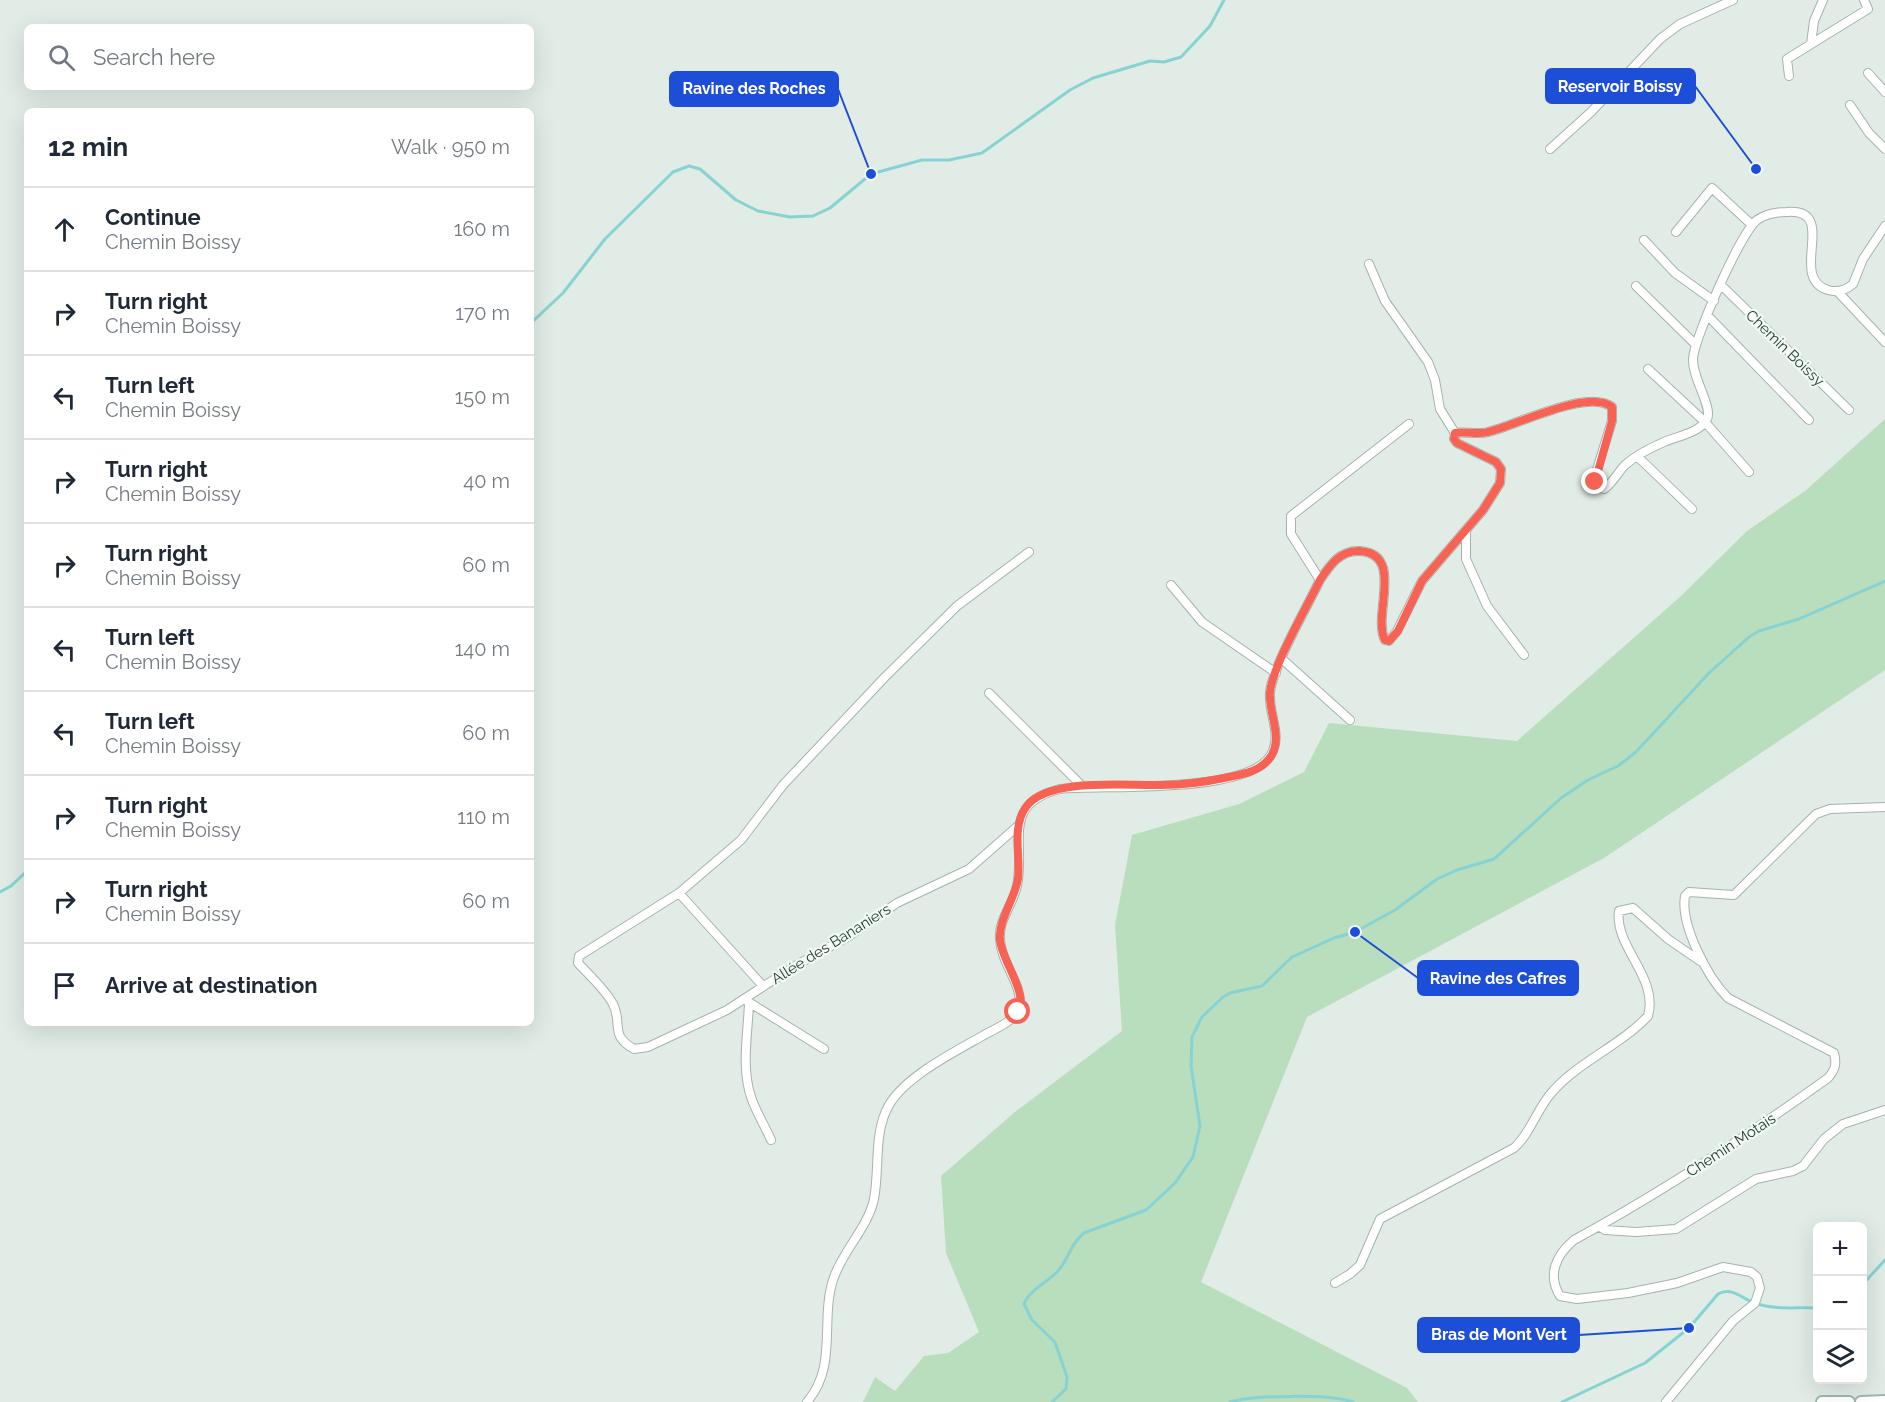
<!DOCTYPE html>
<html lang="en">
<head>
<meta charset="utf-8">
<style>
	:root { --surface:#fff; --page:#f2f2f3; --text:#1f2937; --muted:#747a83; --line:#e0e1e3 }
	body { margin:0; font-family:Raleway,sans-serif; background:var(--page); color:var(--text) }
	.controls { position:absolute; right:18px; bottom:18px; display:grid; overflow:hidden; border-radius:9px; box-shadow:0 6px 24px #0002 }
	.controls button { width:54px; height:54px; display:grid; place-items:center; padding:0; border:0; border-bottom:2px solid var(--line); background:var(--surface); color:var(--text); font:30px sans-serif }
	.stop { position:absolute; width:18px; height:18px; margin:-14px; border:4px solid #f76255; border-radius:50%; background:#fff }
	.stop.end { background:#f76255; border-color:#fff; box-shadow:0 2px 6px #0008 }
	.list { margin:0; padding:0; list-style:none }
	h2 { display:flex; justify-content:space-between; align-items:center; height:78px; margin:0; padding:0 24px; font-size:26px }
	h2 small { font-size:20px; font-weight:400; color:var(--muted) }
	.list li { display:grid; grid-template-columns:39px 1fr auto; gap:18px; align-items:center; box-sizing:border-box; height:84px; padding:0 24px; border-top:2px solid var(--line) }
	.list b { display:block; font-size:22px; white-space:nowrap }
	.list p { margin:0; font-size:20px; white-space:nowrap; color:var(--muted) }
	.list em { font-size:20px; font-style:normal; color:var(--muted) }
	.icon { flex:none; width:33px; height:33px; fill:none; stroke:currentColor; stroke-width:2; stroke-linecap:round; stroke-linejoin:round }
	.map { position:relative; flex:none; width:1885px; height:1402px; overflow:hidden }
	.search { position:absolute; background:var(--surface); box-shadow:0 6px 24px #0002; left:24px; top:24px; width:510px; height:66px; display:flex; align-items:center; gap:15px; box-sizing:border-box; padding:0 21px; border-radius:9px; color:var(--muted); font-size:22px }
	.panel { position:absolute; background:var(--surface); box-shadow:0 6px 24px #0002; left:24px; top:108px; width:510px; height:918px; border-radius:9px }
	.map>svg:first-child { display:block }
</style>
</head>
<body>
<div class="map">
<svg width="1885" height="1402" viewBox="0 0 1885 1402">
	<rect width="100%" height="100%" fill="#e1ece6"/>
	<!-- green -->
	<path fill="#b9debd" d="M 1885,419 L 1885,670 L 1604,858 L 1307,1017 L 1201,1282 L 1407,1388 L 1418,1402 L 863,1402 L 875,1377 L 895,1391 L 924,1356 L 948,1353 L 979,1332 L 946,1253 L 941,1176 L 1015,1112 L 1122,1031 L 1115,925 L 1132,835 L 1239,804 L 1304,772 L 1329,723 L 1517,741 L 1681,596 L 1747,531 L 1805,491 Z"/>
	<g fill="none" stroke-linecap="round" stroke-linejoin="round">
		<!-- stream -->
		<path stroke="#87d3d3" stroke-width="3" d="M 531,323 L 563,293 L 605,239 L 673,172 L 689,166 L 700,169 L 736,200 L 758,211 L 790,217 L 813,216 L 830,208 L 871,174 L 922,160 L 949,160 L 982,153 L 1070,90 L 1093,78 L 1150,61 L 1164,62 L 1181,57 L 1210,26 L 1224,0
			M 0,892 L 11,886 L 27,871
			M 1862,1285 L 1885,1260
			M 1052,1402 L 1066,1389 L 1067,1377 L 1055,1342 L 1032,1320 L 1024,1304 C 1029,1290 1048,1282 1058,1271 C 1069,1259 1070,1244 1084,1233 L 1146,1210 L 1175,1183 L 1193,1157 L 1200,1126 L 1191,1066 L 1192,1037 L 1202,1017 L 1223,997 L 1230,993 L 1262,986 L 1292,957 L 1334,938 L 1355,932 L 1395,910 L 1437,879 L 1457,870 L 1494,859 L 1561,798 L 1588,780 L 1618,766 L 1636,752 L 1709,673 L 1749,637 L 1759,631 L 1799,619 L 1885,581
			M 1230,1402 C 1253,1395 1331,1394 1353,1402
			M 1562,1402 L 1645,1363 L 1689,1328 L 1718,1294 C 1733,1286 1743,1300 1757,1304 C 1778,1310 1796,1307 1818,1308"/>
		<!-- minor casing -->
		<g stroke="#a4b4ac" stroke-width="10">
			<path id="minor" d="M 1811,44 L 1814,21 L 1823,0
				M 1868,73 L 1885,92
				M 1789,76 L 1787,59 L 1868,9 L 1864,0
				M 1850,105 L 1869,133 L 1885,149
				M 1550,149 L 1591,112 L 1660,39 L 1680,24 L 1733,0
				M 1676,232 L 1712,188 L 1752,225
				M 1644,240 L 1675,273 L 1714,301
				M 1369,264 L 1385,301 L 1428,362 L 1435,380 L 1440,409 L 1455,433
				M 1721,285 L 1849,410
				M 1636,286 L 1695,344
				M 1837,291 L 1885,342
				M 1707,315 L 1809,420
				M 1648,369 L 1705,422 L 1749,472
				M 1637,456 L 1692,509
				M 1466,531 L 1466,559 L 1487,606 L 1524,655
				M 1320,580 L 1291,534 L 1291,516 L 1409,424
				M 1171,585 L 1202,622 L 1276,673
				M 1282,659 L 1350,720
				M 989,693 L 1082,786
				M 1019,825 L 969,869 L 897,903 L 849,936 L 795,966 L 727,1010 L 648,1047 L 634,1049 C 609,1035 623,1024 613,1004 C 605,989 589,975 578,963 L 579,956 L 679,893 L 741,840 L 783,785 L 885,677 L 957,606 L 1029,552
				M 679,893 L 763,986
				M 747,1001 L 824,1049
				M 749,1003 C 748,1033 741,1067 751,1097 C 756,1112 765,1126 771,1140
				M 1600,1227 L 1605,1230 L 1636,1232 L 1676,1229 L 1756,1179 L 1793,1171 L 1803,1166 L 1824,1139 L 1843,1124 L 1885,1110
				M 1335,1283 L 1350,1274 L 1360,1265 L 1380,1219 L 1514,1148 C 1531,1133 1537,1108 1553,1091 C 1580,1061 1621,1045 1648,1016 C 1659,977 1614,947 1619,911 L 1633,908 L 1668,939 L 1700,961
				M 807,1402 C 838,1366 820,1321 833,1280 C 842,1251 868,1228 874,1199 C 880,1168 873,1133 889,1105 C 906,1076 956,1051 984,1035 C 997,1028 1012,1022 1020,1009 C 1023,984 1001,964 1000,939 C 998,921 1013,904 1017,886 C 1026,843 1000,804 1060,789 C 1103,784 1256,796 1273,751 C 1281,732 1268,712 1270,692 C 1273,666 1307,607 1320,580 C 1330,565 1340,550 1360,551 C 1405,554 1372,616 1385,640 L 1389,641 L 1397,631 L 1422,581 L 1483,510 L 1500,483 L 1501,469 L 1496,462 L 1457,443 L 1454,439 L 1455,433 C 1466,431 1477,435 1488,432 C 1515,426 1587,388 1612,407 L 1612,421 L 1594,479 L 1598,487 L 1604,489 C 1613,483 1618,472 1625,465 C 1636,455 1650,448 1664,442 C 1677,436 1700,433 1707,419 C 1713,407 1692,378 1693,359 C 1694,338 1741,232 1757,220 C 1766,214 1777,212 1787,212 C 1840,208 1787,278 1828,290 C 1838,293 1846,290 1853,284 L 1863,259 L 1885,226
				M 1666,1402 L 1733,1321 L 1755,1303 L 1760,1288 L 1757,1277 L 1751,1272 L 1723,1267 L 1677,1283 L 1628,1293 L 1577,1299 L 1560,1296 C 1547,1275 1556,1255 1574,1240 C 1662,1192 1746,1137 1828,1078 C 1835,1070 1837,1064 1834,1053 L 1728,998 C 1708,978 1680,925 1685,896 L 1689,892 L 1734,895 L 1816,814 L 1830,809 L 1885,807"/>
		</g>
		<!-- secondary casing -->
		<g stroke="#9fb8ac" stroke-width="14">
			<path id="secondary" d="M 1822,1402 L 1849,1402
				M 1861,1402 L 1885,1401"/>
		</g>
		<!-- minor -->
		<use href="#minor" stroke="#fff" stroke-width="8"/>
		<!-- secondary -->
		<use href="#secondary" stroke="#fff" stroke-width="10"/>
	</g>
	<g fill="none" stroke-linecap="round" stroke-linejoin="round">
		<!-- route -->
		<path stroke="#f76255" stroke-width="8" d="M 1018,1012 C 1029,994 1002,961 1000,940 C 998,920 1015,899 1018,879 C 1021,856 1011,828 1026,807 C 1047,777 1127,786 1161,785 C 1185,785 1206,782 1229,777 C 1244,774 1260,771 1269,759 C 1285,739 1268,714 1270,692 C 1273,665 1307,607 1320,580 C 1330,565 1340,550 1360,551 C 1405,554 1372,616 1385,640 L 1389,641 L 1398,631 L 1422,581 L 1483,510 L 1500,483 L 1501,469 L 1496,462 L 1457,443 L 1454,439 L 1455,433 C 1466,431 1477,435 1488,432 C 1515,426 1588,388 1612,407 L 1612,421 L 1595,482"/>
	</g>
	<g text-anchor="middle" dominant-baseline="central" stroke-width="4.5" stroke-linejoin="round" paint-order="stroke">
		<!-- street labels -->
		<g font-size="15" fill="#213e31" stroke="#f2f9f4">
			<text transform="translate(1785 348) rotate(44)">Chemin Boissy</text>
			<text transform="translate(831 944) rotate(-32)">Allée des Bananiers</text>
			<text transform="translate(1731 1145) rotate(-33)">Chemin Motais</text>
		</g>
	</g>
	<!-- callouts -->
	<path fill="none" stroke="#1d4ed8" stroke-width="2" d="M1756 169L1695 86M871 174L838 89M1355 932L1418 978M1689 1328L1579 1335"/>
	<g fill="#1d4ed8" stroke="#f2f9f4" stroke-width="2">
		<circle cx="1756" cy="169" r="6"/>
		<circle cx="871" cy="174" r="6"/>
		<circle cx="1355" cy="932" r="6"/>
		<circle cx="1689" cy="1328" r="6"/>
	</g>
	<g fill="#1d4ed8" stroke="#1d4ed8" stroke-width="2">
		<rect x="1546" y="69" width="149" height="34" rx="6"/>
		<rect x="670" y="72" width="168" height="34" rx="6"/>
		<rect x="1418" y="961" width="160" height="34" rx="6"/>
		<rect x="1418" y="1318" width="161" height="34" rx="6"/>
	</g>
	<g font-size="16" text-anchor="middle" font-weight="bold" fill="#fff">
		<text x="1620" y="92">Reservoir Boissy</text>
		<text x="754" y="94">Ravine des Roches</text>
		<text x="1498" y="984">Ravine des Cafres</text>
		<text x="1499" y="1340">Bras de Mont Vert</text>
	</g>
</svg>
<div class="controls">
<button>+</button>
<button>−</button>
<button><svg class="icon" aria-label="layers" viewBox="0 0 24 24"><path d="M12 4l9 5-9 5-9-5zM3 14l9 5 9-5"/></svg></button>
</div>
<div class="stop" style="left:1018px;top:1012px"></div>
<div class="stop end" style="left:1595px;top:482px"></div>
<div class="search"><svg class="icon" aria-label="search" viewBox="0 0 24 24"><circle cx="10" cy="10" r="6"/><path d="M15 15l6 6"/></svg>Search here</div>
<section class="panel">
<h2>12 min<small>Walk · 950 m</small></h2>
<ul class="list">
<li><svg class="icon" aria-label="ahead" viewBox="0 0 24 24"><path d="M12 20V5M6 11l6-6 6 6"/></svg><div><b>Continue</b><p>Chemin Boissy</p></div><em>160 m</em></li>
<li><svg class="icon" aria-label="right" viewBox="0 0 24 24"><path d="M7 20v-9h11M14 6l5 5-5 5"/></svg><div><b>Turn right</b><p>Chemin Boissy</p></div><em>170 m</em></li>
<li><svg class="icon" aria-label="left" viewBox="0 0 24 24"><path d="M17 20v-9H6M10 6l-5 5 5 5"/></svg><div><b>Turn left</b><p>Chemin Boissy</p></div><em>150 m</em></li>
<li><svg class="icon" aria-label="right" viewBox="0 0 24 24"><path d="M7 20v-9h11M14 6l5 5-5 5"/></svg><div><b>Turn right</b><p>Chemin Boissy</p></div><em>40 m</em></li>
<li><svg class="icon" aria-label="right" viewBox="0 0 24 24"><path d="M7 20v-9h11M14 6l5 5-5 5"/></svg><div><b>Turn right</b><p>Chemin Boissy</p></div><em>60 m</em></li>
<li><svg class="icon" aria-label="left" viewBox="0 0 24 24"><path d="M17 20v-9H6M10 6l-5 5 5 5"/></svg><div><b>Turn left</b><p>Chemin Boissy</p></div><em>140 m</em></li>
<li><svg class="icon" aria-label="left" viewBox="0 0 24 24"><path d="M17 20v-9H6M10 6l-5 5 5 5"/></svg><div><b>Turn left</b><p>Chemin Boissy</p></div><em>60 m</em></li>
<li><svg class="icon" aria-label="right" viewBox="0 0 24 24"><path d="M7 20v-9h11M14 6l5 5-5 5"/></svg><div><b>Turn right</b><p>Chemin Boissy</p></div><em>110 m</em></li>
<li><svg class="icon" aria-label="right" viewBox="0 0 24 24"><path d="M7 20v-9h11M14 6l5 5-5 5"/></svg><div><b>Turn right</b><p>Chemin Boissy</p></div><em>60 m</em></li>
<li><svg class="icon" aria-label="arrive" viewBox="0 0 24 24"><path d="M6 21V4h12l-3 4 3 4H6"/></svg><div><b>Arrive at destination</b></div></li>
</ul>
</section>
</div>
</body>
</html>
